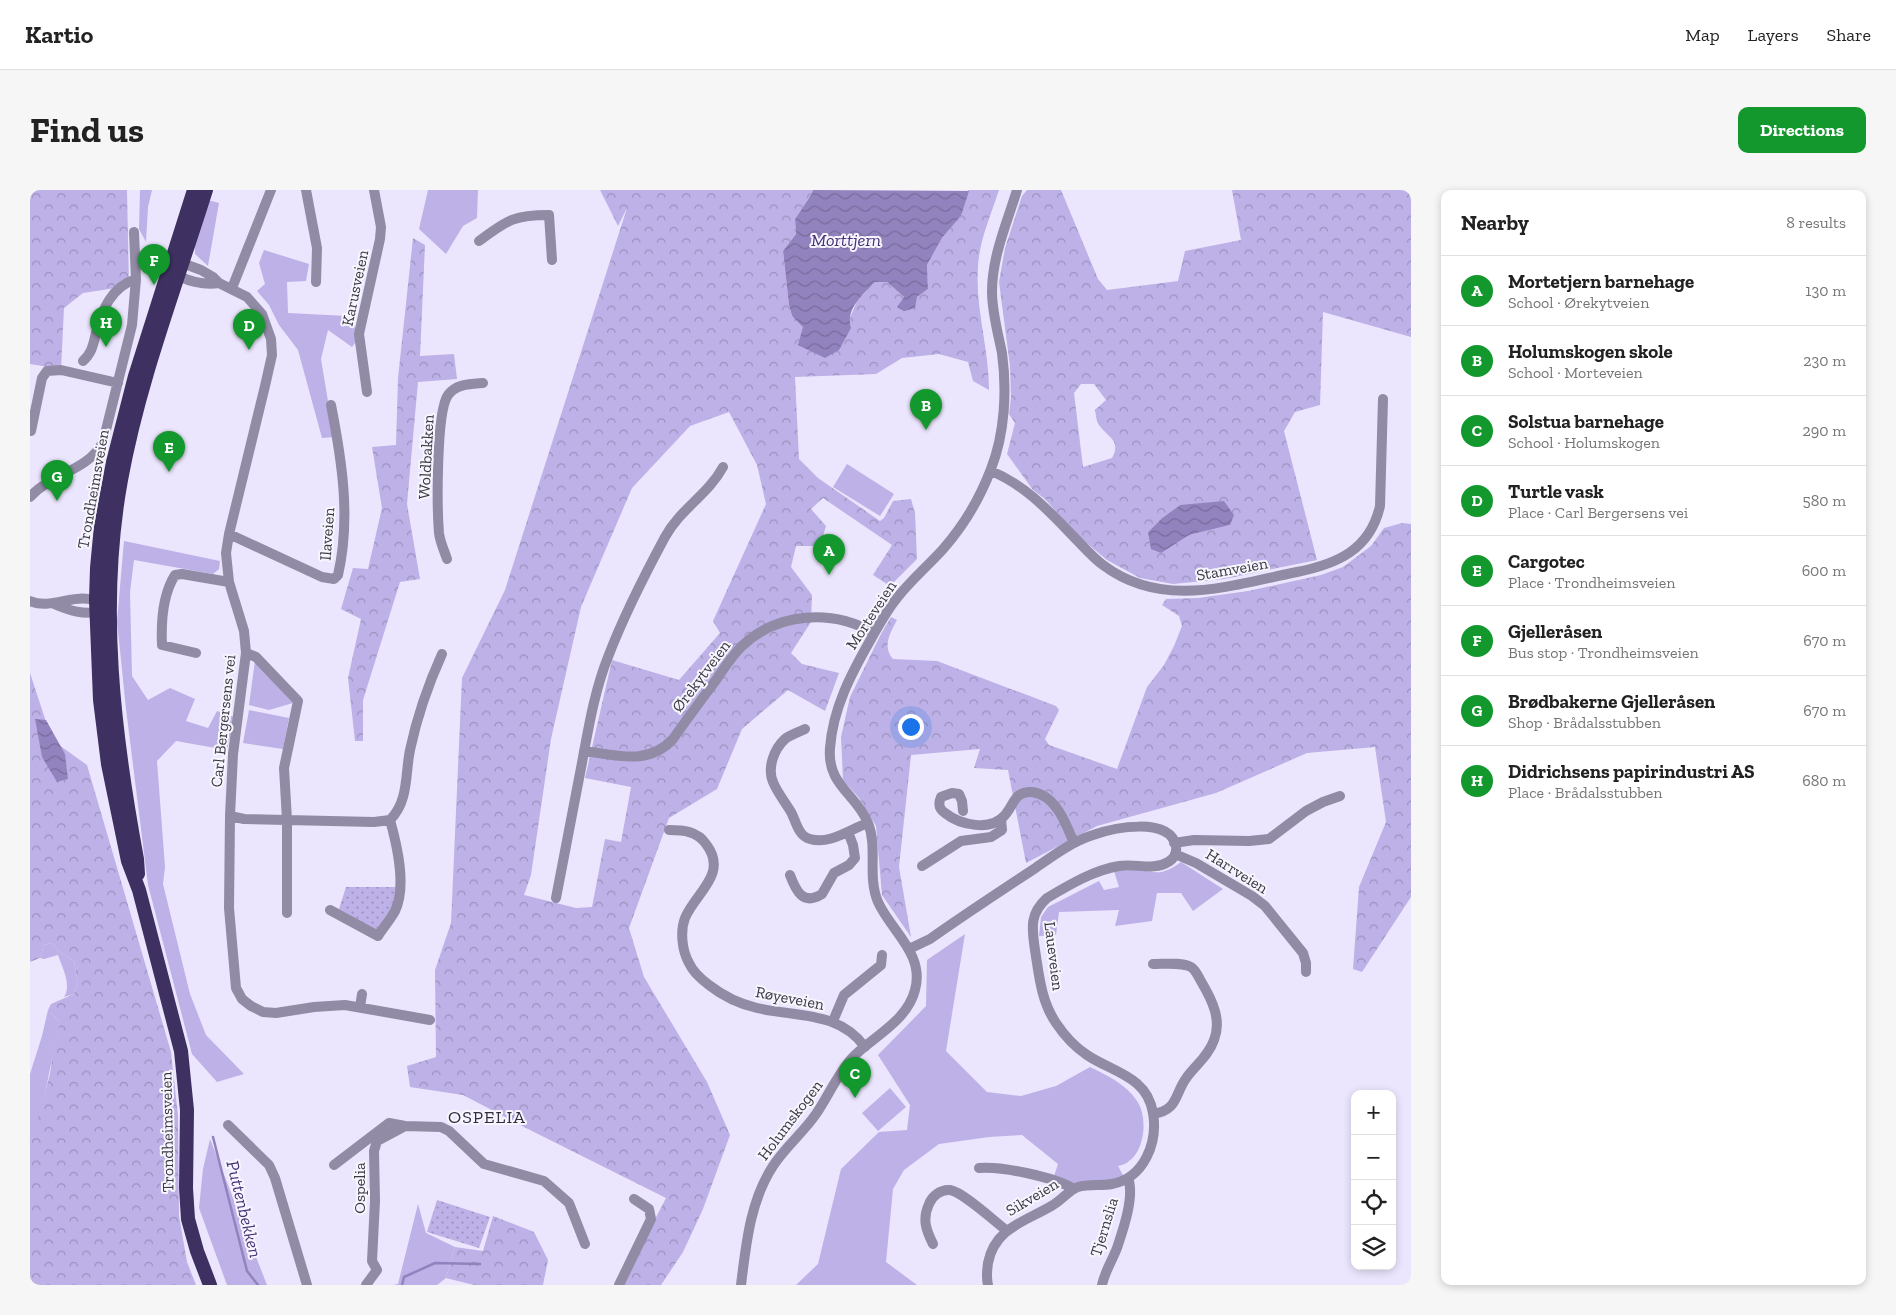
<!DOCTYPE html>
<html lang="en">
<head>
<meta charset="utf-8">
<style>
	:root { --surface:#fff; --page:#f6f6f6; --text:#222; --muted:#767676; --line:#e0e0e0; --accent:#12982d }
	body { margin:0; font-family:"Zilla Slab",serif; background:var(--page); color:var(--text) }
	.controls { position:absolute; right:15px; bottom:15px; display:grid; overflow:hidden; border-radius:10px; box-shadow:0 2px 8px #0003 }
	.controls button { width:45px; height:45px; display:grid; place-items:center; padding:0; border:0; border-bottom:1px solid var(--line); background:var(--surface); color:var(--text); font:25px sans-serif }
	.you { position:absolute; left:880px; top:536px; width:18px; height:18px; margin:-12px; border:4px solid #fff; border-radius:50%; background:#1a73e8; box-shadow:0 0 0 8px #1a73e833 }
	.badge { display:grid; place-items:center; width:32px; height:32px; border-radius:50%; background:var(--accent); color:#fff; font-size:16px; font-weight:700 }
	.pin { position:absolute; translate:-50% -41px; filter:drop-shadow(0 1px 2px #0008) }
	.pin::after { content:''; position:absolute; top:26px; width:18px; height:15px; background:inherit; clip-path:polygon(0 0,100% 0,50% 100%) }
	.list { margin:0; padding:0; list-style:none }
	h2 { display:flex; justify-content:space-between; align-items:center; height:65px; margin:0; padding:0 20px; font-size:21px }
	h2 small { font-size:16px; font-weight:400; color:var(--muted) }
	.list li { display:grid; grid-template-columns:32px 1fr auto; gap:15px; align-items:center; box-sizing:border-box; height:70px; padding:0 20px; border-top:1px solid var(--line) }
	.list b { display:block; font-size:19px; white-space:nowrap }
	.list p { margin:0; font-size:16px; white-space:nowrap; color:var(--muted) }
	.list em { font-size:16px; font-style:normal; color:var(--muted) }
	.icon { flex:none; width:28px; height:28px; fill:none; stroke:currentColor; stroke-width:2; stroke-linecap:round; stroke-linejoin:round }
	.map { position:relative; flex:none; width:1381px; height:1095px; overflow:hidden; border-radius:10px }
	header { display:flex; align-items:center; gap:30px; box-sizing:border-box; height:70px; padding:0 25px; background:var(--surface); border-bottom:1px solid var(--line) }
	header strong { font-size:24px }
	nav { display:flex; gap:28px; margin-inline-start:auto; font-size:18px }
	.intro { display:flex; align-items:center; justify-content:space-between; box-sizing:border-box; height:120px; padding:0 30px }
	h1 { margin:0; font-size:35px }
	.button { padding:12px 22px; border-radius:10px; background:var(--accent); color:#fff; font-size:18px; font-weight:700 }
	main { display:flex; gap:30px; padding:0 30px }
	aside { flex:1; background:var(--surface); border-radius:10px; box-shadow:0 2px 8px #0003 }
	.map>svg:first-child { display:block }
</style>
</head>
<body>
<header>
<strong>Kartio</strong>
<nav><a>Map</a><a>Layers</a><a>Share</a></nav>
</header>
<div class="intro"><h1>Find us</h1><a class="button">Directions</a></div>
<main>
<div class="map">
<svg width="1381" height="1095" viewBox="0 0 1381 1095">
	<defs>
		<pattern id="forest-crowns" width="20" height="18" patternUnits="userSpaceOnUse" patternTransform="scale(1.25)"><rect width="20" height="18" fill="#bdb1e7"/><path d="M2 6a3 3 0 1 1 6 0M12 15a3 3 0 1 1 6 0" fill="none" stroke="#9b91bd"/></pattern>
		<pattern id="park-dots" width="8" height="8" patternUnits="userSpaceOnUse" patternTransform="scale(1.25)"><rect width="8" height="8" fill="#bdb1e7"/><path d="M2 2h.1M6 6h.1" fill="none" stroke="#9b91bd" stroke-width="1.8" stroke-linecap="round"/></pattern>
		<pattern id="water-waves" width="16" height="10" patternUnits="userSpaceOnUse" patternTransform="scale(1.25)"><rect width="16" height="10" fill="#9283be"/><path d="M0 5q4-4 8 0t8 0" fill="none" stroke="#786c9c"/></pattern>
	</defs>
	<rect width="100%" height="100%" fill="#ebe6fd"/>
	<!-- grass -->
	<path fill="#bdb1e7" d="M 110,0 L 122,0 L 118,17 L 116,52 L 109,39 Z
		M 398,0 L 448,0 L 447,28 L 433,36 L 416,64 L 389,39 Z
		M 178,10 L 189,13 L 178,76 L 165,64 L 164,50 Z
		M 234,60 L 279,74 L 276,91 L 257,92 L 258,123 L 317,126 L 331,145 L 322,157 L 298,140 L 291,169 L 304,247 L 292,248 L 268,160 L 249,135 L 239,115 L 227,101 L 235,94 L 229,73 Z
		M 817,274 L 864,304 L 850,326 L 803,297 Z
		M 94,351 L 190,371 L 189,379 L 183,384 L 104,370 L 100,402 L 102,486 L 118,510 L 140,498 L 165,509 L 156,531 L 178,538 L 187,521 L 204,527 L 197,560 L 146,551 L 127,571 L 135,677 L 133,694 L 160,804 L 176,845 L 214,884 L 187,892 L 162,864 L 118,695 L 96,519 L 87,431 Z
		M 225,471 L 263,513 L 239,520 L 219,515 Z
		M 219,520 L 259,528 L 253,559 L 213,553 Z
		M 1151,672 L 1193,699 L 1163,721 L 1151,703 L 1127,703 L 1122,731 L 1085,736 L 1089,720 L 1029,722 L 1026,745 L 1009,746 L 1011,727 L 1018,717 L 1069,691 L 1074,700 L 1089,697 L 1084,681 C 1091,680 1098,679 1105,679 C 1128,682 1130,687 1151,672 Z
		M 935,744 L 916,861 L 957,902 L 991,906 L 1026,896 L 1060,877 C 1078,886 1096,894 1107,911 C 1118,927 1115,960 1099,971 C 1096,974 1092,975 1088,976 L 1095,989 L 1049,995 L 1023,989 L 1028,974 L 992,945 L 959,947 L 909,954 L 874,980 L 863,999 L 856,1072 L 887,1095 L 766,1095 L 788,1074 L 811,979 L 849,942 L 877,940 L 880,915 L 848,865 L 896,816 L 897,770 Z
		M 22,753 L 30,762 L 44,771 L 48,794 L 44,804 L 34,807 C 42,795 32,777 28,765 L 14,769 L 10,768 L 14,755 Z
		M 18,820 L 30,832 C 20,873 15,915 0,955 L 0,884 L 12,846 Z
		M 860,898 L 876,917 L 848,941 L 832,923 Z
		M 180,949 L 237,1095 L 197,1095 L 169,1018 L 173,979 Z
		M 388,1014 L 396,1043 L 425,1057 L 416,1088 L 407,1095 L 363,1095 L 368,1094 Z"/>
	<!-- forest -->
	<path fill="url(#forest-crowns)" fill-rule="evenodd" d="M 0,0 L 97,0 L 99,96 L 53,103 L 34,118 L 31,179 L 0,174 Z
		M 570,0 L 783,0 L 781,5 L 765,29 L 766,44 L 753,61 L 759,115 L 762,126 L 773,136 L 819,130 L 827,111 L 845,92 L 857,92 L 874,107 L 868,117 L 887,107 L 898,99 L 897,75 L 912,48 L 931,26 L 938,0 L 969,0 C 961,25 949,51 948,77 C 945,119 959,158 959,200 L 943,191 L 938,172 L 909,164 L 872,168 L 846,184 L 765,187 L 769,269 L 788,288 L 850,331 L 854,328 L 863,311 L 881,309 L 885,323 L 887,369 L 860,396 L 843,385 L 862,355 L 793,308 L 781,319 L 796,336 L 790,356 L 766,356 L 761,377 L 782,405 L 781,432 L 761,463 L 772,474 L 809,483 L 795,521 L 758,500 L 712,539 L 687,599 L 639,628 L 599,738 L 614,787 L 677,892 L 700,945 L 673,1019 L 653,1062 L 631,1095 L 593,1095 L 592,1093 L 636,1008 L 496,938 L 433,905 L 380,897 L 377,876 L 406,867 L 405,780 L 421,733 L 432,488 L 475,400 L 597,18 L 588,36 ZM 699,222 L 727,275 L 736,314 L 683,431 L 690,443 L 649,490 L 582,470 L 555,588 L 601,597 L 591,652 L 575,649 L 562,717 L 546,718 L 494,705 L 501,685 L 521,549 L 551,417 L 602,298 L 660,236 Z
		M 997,0 L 1031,0 L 1068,89 L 1077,100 L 1148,91 L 1155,61 L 1211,50 L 1202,0 L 1381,0 L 1381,147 L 1293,122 L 1290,215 L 1265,222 L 1254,241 L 1287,370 L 1194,389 L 1143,394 L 1110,388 L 1077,370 L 1047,345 L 1015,309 L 1003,300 L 977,264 L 985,233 L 979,224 L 981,207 L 980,176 L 969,92 L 975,58 L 992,6 ZM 1051,194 L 1064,194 L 1076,210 L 1065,220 C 1066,224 1066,231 1069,235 C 1077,247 1092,250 1082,268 L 1053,277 L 1044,203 ZM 1150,315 L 1200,335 L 1159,345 L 1118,342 L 1132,328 Z
		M 383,48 L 395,55 L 390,166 L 424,164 L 427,189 L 388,192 L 377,314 L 390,389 L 370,392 L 333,510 L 333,551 L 325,551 L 318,488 L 331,429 L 311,419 L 323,378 L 338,379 L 352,318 L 342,257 L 366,255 L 368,188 Z
		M 1372,333 L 1381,334 L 1381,707 L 1332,782 L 1323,779 L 1329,697 L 1356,632 L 1345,557 L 1277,563 L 1186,603 L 1067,636 L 996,673 L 978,580 L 944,578 L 950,559 L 881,565 L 869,677 L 881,747 L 852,705 L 846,636 L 829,608 L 813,590 L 811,547 L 820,507 L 851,444 L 861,427 L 867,430 C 860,443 852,457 863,469 L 907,471 L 1026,516 L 1029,520 L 1015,549 L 1019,555 L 1087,579 L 1117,497 L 1134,475 L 1144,456 L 1152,436 L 1149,426 L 1132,415 L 1136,409 L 1168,408 L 1218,401 L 1291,385 L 1313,377 L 1341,356 L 1354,338 Z
		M 0,483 L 22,550 L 57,575 L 141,862 L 148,926 L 149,1026 L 157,1072 L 166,1095 L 0,1095 L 0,955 L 20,884 L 23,860 L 30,832 L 18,820 L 21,814 L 44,804 L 48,794 L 44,771 L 30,762 L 22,753 L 14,755 L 10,768 L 0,772 Z
		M 463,1026 L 504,1042 L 518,1070 L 513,1095 L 444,1095 L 416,1088 L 425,1057 L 453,1061 Z"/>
	<!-- park -->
	<path fill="url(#park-dots)" d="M 316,697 L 367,697 L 362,717 L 346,741 L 309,719 Z
		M 407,1010 L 460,1027 L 449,1058 L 397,1042 Z"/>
	<!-- water -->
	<path fill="url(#water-waves)" d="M 783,0 L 939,1 L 931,26 L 912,48 L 897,75 L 898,99 L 887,107 L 885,118 L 874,121 L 867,117 L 874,107 L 857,92 L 845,92 C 833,105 815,119 821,138 L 809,160 L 795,168 L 768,155 L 773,137 L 762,126 L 759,115 L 753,61 L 766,44 L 765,29 L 781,5 Z
		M 1194,311 L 1204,325 L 1200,335 L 1159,345 L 1131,363 L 1121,359 L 1118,342 L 1132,328 L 1150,315 Z
		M 5,529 L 16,530 L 35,564 L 38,589 L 27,592 L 12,567 Z"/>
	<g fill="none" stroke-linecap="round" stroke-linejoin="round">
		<!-- stream -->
		<path stroke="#9283be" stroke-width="2.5" d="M 183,947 L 217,1081 L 228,1095
			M 372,1095 L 374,1087 L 405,1073 L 450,1074"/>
		<!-- minor -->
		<path stroke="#918ba5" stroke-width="10" d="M 276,0 L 287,58 L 286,92
			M 449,51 C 478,30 483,25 519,25 L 522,70
			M 146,74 L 152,73 L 171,80 L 183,87 L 189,93 L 217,107 L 232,124 L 241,149 L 242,165 L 235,196 L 199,344 L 196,363 L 199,392 L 214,441 L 216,463 L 203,564 L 200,626 L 199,718 L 206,798 L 212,809 L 221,816 L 233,822 L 246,823 L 284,817 L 315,815 L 400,830
			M 144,81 C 153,92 176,95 189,93
			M 202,98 L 241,0
			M 53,171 C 62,163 63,155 66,143 C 72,120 81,97 106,89
			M 337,202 L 329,144 L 350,49 L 351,37 L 344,0
			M 1,241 L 12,188 L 17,181 L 31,180 L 88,193
			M 961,281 C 995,295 1018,320 1043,346 C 1053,356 1062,367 1073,375 C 1133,420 1201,395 1267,382 C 1307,374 1340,360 1350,316 L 1353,209
			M 0,307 C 21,283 57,282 73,252 L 102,135 L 106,89 L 104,42
			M 199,344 L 292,387 L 304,389 L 308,385 C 321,329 312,271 301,215
			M 417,369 C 414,360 410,352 409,343 C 407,319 406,222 418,205 C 426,194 440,194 453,193
			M 0,411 C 23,421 49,399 72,414
			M 24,414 C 38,420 55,426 71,421
			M 166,463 L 132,455 C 131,433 133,404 145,385 L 152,384 L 199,392
			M 216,463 L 226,467 L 268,511 L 254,578 L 257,630 L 257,723
			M 775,539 C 769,542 760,545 755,549 C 744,559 737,578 743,592 C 747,602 755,612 761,622 C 766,631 768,646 780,649 C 800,655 820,639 838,633
			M 554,561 C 587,565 618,576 643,549 C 657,529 672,509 686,490 C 694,478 702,466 712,456 C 748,422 802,419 844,443
			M 933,621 L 932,611 L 929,604 L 922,603 L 911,607 C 908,614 909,619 915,623 C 930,635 961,642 975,625 C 984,615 984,601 1002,602 C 1026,605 1036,634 1044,653
			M 200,626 L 214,629 L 344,632 L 360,630 C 379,611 375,584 380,560 C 387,527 398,495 412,464
			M 639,640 C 653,640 667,641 676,654 C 699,684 665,703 655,728 C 650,741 652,761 659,773 C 663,782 671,789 679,795 C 693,806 710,814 727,818 C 766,827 809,821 835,857
			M 1144,653 L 1164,650 L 1219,651 L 1239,649 L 1276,621 L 1293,612 L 1310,606
			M 1145,664 L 1166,673 L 1222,706 L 1235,716 L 1273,763 L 1276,773 L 1276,782
			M 892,676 L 931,651 L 961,647 L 972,640 L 971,629
			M 760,685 C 766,701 773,716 792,704 L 804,683 L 819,675 L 825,668 L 823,655 L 818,642
			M 526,708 C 534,665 543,621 551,578 C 558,541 564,502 578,467 C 594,425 614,386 635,347 C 650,319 678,305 693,277
			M 300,720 L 348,746 C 353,738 360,730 365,721 C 377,696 367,655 360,630
			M 879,759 L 900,749 C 934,725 969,702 1004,679 C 1023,666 1041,652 1063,645 C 1083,638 1139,626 1146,656 C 1147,663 1144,669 1138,672 C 1124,681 1105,673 1089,676 C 1064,680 1039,695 1017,708 C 999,724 1002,739 1005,760 C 1009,785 1011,811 1026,833 C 1034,845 1045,857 1057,865 C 1082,882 1117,886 1123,923 C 1128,953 1114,988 1082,994 C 1071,996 1059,994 1048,997 C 1039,1000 1032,1010 1023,1015 C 997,1031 965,1037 958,1073 C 957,1081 956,1087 958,1095
			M 1123,774 C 1134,774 1152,772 1161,777 C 1166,780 1169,788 1172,793 C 1182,810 1192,830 1184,850 C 1179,865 1166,875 1157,887 C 1144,904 1149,920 1123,924
			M 330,817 L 332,804
			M 803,831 L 814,805 L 851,775 L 852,765
			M 198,935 L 239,975 L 245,988 L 277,1095
			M 304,975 L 359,933 L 375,936
			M 949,978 C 972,976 1024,987 1044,999
			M 903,1054 C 896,1040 892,1029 899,1014 C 902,1006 911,999 920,1000 C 933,1002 964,1031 976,1040
			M 336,1095 L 347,1080 L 342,1071 L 345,1011 L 344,961 L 347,951 L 375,936 L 411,937 L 419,941 L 454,974 L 514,991 L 539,1013 L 555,1054
			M 589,1095 L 621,1029 L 619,1019 L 604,1009
			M 711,1095 C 716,1055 720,1011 743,976 C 755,957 773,943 786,924 C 797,908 810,880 823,867 C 844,846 877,831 885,800 C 895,764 861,741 848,712 C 837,686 848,658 838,633 C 826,603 797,596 800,558 C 803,518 821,484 841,449 C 849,435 857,420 867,408 C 881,390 899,375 914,358 C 934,335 950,308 961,279 C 975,243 977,200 972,163 C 968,143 962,122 962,102 C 962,66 977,33 987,0
			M 1072,1095 C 1075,1081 1082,1071 1087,1058 C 1093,1040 1105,1006 1098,988"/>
		<!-- trunk -->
		<path stroke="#3e3060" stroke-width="14" d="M 164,0 L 105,186 L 83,272 L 71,336 L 67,378 L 66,410 L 70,510 L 78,574 L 98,671 L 109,700 L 151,861 L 157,920 L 156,998 L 158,1029 L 167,1061 L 180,1095
			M 108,684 L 107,669 C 84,545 68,416 91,290 C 109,191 146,96 176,0"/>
	</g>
	<g text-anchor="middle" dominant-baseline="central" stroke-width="4" stroke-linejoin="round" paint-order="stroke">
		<!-- street labels -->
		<g font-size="16" fill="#3a3841" stroke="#f7f6ff">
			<text transform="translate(325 98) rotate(-78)">Karusveien</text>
			<text transform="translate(396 267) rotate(-87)">Woldbakken</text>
			<text transform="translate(63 299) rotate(-80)">Trondheimsveien</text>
			<text transform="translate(297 344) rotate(-86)">Ilaveien</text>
			<text transform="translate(1202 379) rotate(-10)">Stamveien</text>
			<text transform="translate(841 425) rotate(-57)">Morteveien</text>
			<text transform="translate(671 486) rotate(-53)">Ørekytveien</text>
			<text transform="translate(193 531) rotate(-84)">Carl Bergersens vei</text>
			<text transform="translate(1207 681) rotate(32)">Harrveien</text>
			<text transform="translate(1024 766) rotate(83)">Laueveien</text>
			<text transform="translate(760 808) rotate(11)">Røyeveien</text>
			<text transform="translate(760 930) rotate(-53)">Holumskogen</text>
			<text transform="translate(137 942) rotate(-91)">Trondheimsveien</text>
			<text transform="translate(329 998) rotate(-90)">Ospelia</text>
			<text transform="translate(1002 1007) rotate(-31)">Sikveien</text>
			<text transform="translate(1074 1037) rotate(-73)">Tjernslia</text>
		</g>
		<!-- water labels -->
		<g font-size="18" font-style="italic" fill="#473078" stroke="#f7f6ff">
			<text x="816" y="50">Morttjern</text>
			<text transform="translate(214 1019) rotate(76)">Puttenbekken</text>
		</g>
		<!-- neighbourhood labels -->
		<g font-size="18" letter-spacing="1" fill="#312c3e" stroke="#f7f6ff">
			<text x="457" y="927">OSPELIA</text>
		</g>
	</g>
</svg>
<div class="controls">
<button>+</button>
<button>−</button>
<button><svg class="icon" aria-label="locate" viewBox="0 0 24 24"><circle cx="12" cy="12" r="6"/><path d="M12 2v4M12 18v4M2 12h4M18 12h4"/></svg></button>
<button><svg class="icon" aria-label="layers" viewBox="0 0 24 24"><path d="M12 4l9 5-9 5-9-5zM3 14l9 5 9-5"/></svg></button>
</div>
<div class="you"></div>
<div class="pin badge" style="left:799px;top:385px">A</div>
<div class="pin badge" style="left:896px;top:240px">B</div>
<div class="pin badge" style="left:825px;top:908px">C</div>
<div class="pin badge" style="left:219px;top:160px">D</div>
<div class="pin badge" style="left:139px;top:282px">E</div>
<div class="pin badge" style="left:124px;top:95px">F</div>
<div class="pin badge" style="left:27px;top:311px">G</div>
<div class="pin badge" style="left:76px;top:157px">H</div>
</div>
<aside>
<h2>Nearby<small>8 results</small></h2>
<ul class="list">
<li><span class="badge">A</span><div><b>Mortetjern barnehage</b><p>School · Ørekytveien</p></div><em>130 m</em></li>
<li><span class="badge">B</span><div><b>Holumskogen skole</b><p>School · Morteveien</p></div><em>230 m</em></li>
<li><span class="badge">C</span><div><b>Solstua barnehage</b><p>School · Holumskogen</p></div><em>290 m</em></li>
<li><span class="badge">D</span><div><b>Turtle vask</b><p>Place · Carl Bergersens vei</p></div><em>580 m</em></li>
<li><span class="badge">E</span><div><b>Cargotec</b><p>Place · Trondheimsveien</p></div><em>600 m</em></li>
<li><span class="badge">F</span><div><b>Gjelleråsen</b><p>Bus stop · Trondheimsveien</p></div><em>670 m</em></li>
<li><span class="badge">G</span><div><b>Brødbakerne Gjelleråsen</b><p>Shop · Brådalsstubben</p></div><em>670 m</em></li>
<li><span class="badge">H</span><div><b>Didrichsens papirindustri AS</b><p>Place · Brådalsstubben</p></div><em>680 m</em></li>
</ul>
</aside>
</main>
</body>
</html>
